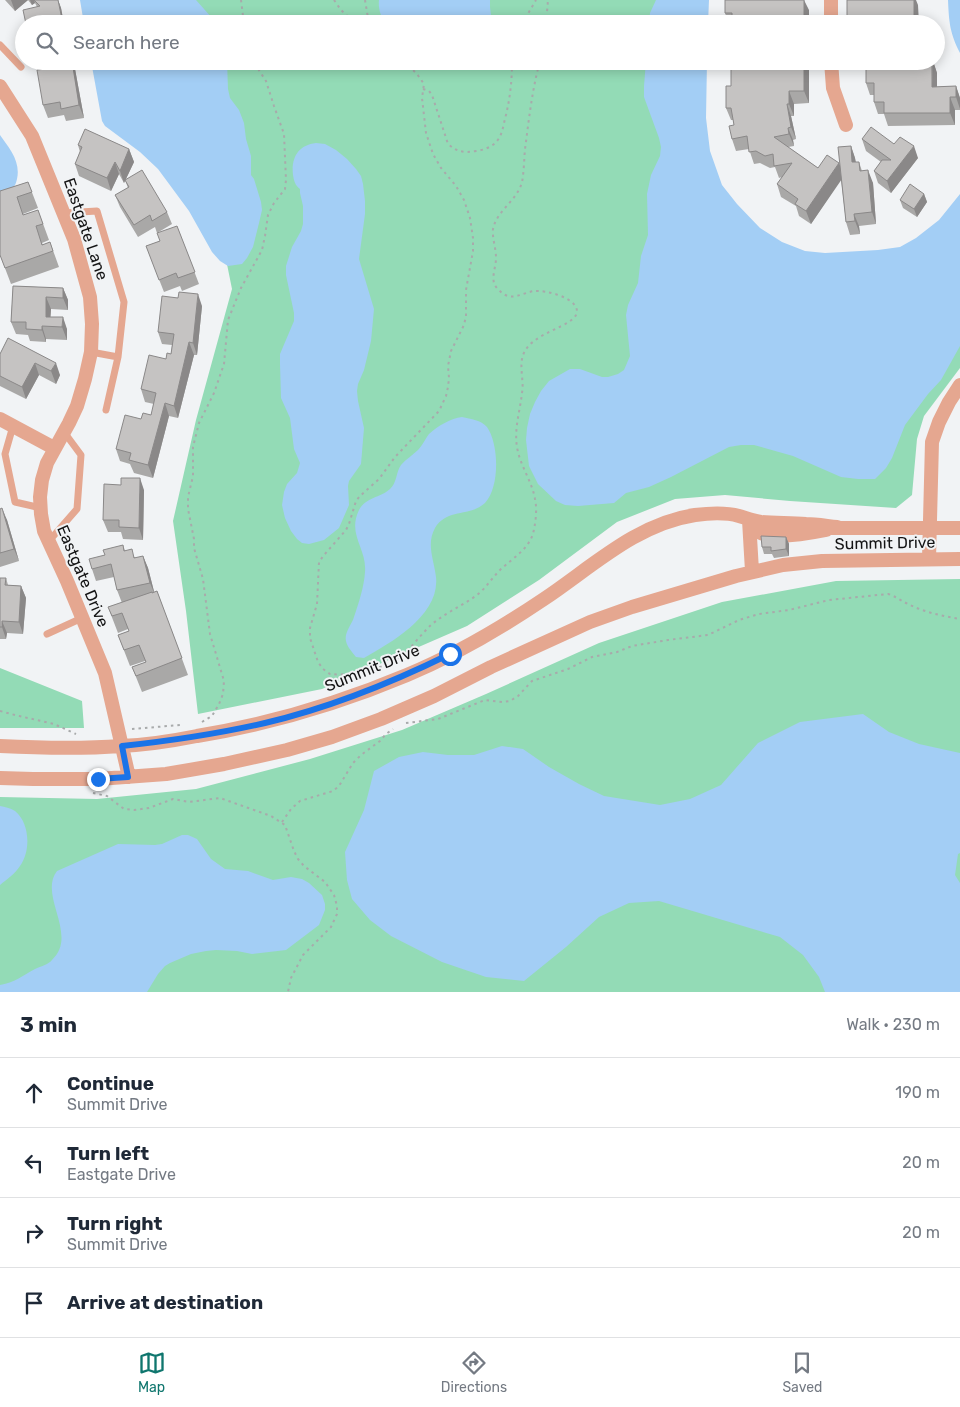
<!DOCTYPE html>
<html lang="en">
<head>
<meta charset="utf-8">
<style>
	:root { --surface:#fff; --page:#f2f2f3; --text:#1f2937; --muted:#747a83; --line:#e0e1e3; --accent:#0f766e }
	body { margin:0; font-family:Rubik,sans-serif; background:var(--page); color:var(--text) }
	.stop { position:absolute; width:15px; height:15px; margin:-11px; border:4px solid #1a73e8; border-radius:50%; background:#fff }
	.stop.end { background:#1a73e8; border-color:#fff; box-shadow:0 1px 5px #0008 }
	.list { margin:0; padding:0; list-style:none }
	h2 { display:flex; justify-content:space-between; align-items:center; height:65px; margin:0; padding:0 20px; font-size:21px }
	h2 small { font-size:16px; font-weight:400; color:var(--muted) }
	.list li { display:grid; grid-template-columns:32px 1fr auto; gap:15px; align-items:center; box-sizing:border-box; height:70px; padding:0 20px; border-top:1px solid var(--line) }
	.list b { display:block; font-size:19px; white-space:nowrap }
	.list p { margin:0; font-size:16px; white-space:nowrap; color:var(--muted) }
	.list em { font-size:16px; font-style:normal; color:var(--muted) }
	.icon { flex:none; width:28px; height:28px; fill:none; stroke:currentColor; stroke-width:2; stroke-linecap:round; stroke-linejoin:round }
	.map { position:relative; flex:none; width:960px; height:992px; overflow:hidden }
	.search { position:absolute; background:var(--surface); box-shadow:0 2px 12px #0003; left:15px; right:15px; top:15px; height:55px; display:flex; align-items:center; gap:12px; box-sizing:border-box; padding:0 18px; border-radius:28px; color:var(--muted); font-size:19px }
	.sheet { height:345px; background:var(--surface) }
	nav { display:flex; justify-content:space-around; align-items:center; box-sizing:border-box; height:70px; border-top:1px solid var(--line); background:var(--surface); font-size:14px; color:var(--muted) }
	nav a { display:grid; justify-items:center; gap:2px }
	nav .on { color:var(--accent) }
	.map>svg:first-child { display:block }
</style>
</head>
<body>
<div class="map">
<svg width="960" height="992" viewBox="0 0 960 992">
	<rect width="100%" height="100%" fill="#f1f3f5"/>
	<!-- green -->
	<path fill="#93dbb6" d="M 150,0 L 695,0 L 695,24 L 179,24 Z
		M 186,61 L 694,61 L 693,241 L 960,279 L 960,368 L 924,416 L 917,439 L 912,495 L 896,508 L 790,501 L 725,495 L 675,499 L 617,522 L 539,580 L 467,626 L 322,689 L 198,714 L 186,611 L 173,521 L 196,420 L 232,289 Z
		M 960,579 L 960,992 L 0,992 L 0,797 L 97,799 L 196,789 L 310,759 L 402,730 L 486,694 L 599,643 L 722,602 L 836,581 Z
		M 0,668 L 82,701 L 84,728 L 0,728 Z"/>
	<!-- water -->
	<path fill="#a3cef5" d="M 80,0 L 196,0 L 212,18 L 216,24 L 84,24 Z
		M 379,0 L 490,0 L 490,7 L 492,24 L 385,24 C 381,16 378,9 379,0 Z
		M 656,0 L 709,0 L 708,24 L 649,24 L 650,13 Z
		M 948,0 L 960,0 L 960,53 C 950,33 949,23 948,0 Z
		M 91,61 L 227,61 L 228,89 L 230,98 L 239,110 L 244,123 L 246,139 L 251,156 L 251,175 L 254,179 L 261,202 L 262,210 L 259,223 L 253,247 L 247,258 L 242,264 L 228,266 L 220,261 L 212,252 L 189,211 L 158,169 L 140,152 L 105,126 L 102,121 Z
		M 646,61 L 707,61 L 706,118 L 710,151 L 722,185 L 737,204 L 760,228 L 782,242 L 805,251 L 825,253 L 878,250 L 900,247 L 916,238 L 939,220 L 960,194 L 960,346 L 941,380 L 928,394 L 905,425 L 892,458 L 886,468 L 875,479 L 858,479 L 841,477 L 793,456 L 754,445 L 741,445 L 729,447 L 671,477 L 649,487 L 626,493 L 614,503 L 578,506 L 565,505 L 556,501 L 538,484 L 529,466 L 526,440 L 527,428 L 530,414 L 535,402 L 541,391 L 549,381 L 570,369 L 580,369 L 602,377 L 608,377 L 618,374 L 624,370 L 630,356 L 626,315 L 628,305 L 638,283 L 641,256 L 648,235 L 647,194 L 651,175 L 660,156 L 661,147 L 659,138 L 644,97 L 644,86 Z
		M 0,135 C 9,148 21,161 17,179 C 16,183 15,187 11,189 C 8,191 3,192 0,194 Z
		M 316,143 L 325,144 L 336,150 L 347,159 L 356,169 L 361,176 L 363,184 L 365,201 L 365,214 L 359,259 L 374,309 L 371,341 L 364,370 L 358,384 L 357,391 L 358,401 L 364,428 L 361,464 L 349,481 L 348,486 L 349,505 L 339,528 L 324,540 L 309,544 L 302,543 L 297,539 L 291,531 L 285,518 L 282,505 L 284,492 L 287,484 L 297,473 L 300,463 L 294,449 L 290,418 L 281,398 L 280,364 L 280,354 L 294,321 L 294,313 L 286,275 L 286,266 L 292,247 L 301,231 L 303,224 L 303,206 L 300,193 L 300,189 C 295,185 294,181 293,175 C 291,158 298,145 316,143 Z
		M 462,417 C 471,419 481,420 487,427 C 499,444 500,487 485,503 C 470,517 447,508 435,528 C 426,544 434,560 436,577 C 440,615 392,642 364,658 L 356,657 C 353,653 347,647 346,641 C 344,633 352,624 354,617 C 359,602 364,587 365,572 C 367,548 347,535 359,510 C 366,497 380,498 390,489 C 397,483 396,472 401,465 C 406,459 413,455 418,450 C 423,445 425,439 429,434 C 438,426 451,418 462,417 Z
		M 863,714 L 889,732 L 919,744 L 960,753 L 960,853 L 958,854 L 955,875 L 960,883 L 960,992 L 825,992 L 819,977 L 803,955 L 780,937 L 659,901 L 629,903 L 599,917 L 566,947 L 524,981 L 486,977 L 442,962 L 391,936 L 370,920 L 352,899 L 347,880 L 345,852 L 364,810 L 374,771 L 399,757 L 423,752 L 448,755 L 474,755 L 502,746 L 523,749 L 549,767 L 579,784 L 604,796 L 660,805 L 690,799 L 721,785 L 758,743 L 800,722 Z
		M 0,806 C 5,807 10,808 15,811 C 30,823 31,851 20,866 C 15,874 7,879 0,885 Z
		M 182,835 L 188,835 L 197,839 L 211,859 L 225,869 L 248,871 L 273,880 L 291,877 L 302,879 L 309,883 L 322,895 L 325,904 L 325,910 L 319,925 L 286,950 L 252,954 L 237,951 L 216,950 L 206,951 L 191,954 L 170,963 L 165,966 L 158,974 L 147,992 L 0,992 L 0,985 C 16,982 22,976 35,969 C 41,966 48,965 52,960 C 79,935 38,895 57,871 L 118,844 L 155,845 L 162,844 Z"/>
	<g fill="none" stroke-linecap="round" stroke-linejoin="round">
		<!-- path -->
		<path stroke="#a8aaab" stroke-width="2" stroke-dasharray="2.5 4" stroke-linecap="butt" d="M 241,0 L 244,24
			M 334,0 L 341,10 L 356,24
			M 365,0 L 369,24
			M 522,24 L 536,0
			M 546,24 L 548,0
			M 404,61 L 417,74 L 424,84 L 422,98 L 426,133 L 433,154 L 441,168 L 456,186 L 464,200 L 470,218 L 473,238 L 473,251 L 466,290 L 466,316 L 464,325 L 451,351 L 448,366 L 449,378 L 448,387 L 446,396 L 439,411 L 395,457 L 379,479 L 360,496 L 356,501 L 349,524 L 346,530 L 324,555 L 319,562 L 317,604 L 310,628 L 310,638 L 318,662 L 323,669 L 330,674 C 350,676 377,671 395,660 C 409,652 419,636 431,625 C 445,613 462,606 477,595 C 486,588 492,578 500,570 C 514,557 531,548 534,529 C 536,520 537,508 535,499 C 532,481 520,466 517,447 C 514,429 520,411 522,393 C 524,382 520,370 522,359 C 527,331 577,328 577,311 C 576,297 545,290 534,291 C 522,293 513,301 502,293 C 499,290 495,287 494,283 C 492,275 496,266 496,258 C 496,248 492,238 493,229 C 497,210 517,201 522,182 C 524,172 524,160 525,149 C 529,119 532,90 540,61
			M 423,89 L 429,91 L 432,95 L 448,144 C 457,152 464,153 476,151 C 484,150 492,147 497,141 C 502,135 503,127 505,119 C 510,99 512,82 512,61
			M 0,711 L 15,715 L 54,724 L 76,734
			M 202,722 L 212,716 L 219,704 L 223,694 L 224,681 L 210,634 L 203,579 L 194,548 L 194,539 L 188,509 L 188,497 L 193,476 L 193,447 L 199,423 L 214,393 L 224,364 L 228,320 L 241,288 L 262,250 L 265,236 L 268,215 L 274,203 L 285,189 L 286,180 L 284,134 L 274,106 L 266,81 L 253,61
			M 406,723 L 438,719 L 485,700 L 502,702 L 510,701 L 518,696 L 532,681 L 568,669 L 592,657 L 617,652 L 632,646 L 668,640 L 708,635 L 739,620 L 759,614 L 789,610 L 829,600 L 888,594 C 895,596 900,600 906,603 C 923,612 942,616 960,619
			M 132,729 L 180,725
			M 93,793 L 107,796 L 124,809 L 134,810 L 149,808 L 173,799 L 189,802 L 220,798 L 271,816 L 285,825 L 294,851 L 298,859 L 304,866 L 325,882 L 334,895 L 337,906 L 337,914 L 331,927 L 303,955 L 291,978 L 288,992
			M 282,822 L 291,809 L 300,801 L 333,791 L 339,786 L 353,763 L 361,755 L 380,741 L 386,734 L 393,729"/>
		<!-- lane -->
		<path stroke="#e5a790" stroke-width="7" d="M 0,45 L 21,67
			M 64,213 L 97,211 L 124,302 L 118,357
			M 91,352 L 118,357 L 106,410
			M 13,426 L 5,454 L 15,502 L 41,508
			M 49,541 L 77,509 L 81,455 L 64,432
			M 47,634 L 82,618"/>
		<!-- street -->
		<path stroke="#e5a790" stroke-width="14" d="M 831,24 L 831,0
			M 831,61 L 833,88 L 846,125
			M 0,86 L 32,136 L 74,239 L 90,297 L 92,324 L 91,352 L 85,379 L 77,406 L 69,423 L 47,463 L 42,480 L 40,497 L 41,514 L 44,531 L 67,581 L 105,673 L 129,777
			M 0,419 L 54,448
			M 749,519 C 752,524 755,529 759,532 C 772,540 811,533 826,530
			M 749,520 L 752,571
			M 828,528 L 960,528
			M 929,559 L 932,442 L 939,422 L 949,402 L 960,385
			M 0,746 C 40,748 81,749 121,746 C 146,745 172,741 197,736 C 270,724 338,704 407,675 C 455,655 501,628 544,599 C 592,567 636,524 695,515 C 710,513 725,512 739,516 C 746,518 754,521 761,522 C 776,523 791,523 806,524 C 816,524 827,526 837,527
			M 0,778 L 33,779 L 98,779 L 166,774 L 224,764 L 287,750 L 332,737 L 381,719 L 434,696 L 491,667 L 590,622 L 632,607 L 736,576 L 783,565 L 822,561 L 960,559"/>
	</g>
	<!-- wall -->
	<path fill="#a9a8a7" d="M 5,0 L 58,0 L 61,8 L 64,24 L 26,24 L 37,7 L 35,3 L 32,5 L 28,0 L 15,11 Z
		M 809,10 L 809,24 L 729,24 L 725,13 Z
		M 809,61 L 809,103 L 794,104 L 794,116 L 791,116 L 796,139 L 793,140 L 794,146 L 788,147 L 818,168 L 839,163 L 840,166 L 851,146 L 855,158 L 856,162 L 859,162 L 862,171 L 873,183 L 876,224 L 859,226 L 860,234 L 850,235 L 846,222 L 841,179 L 811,224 L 799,216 L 796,206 L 781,197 L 777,184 L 782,177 L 779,178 L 775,167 L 770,168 L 760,163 L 754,164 L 749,149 L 736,151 L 732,139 L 734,125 L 733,120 L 731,120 L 726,108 L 731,86 Z
		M 853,61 L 933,61 L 937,73 L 937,87 L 956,86 L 960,98 L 960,110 L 955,110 L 955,125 L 888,126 L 884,114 L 878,114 L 874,102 L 874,95 L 870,95 L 866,83 L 866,65 L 854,65 Z
		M 53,68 L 75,69 L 84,118 L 66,121 L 64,115 L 48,118 L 43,105 Z
		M 862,139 L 894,144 L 918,158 L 891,193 L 878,183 L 874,171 L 881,162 L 866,151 Z
		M 78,145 L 129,149 L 134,162 L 126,179 L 167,212 L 172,224 L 157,233 L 155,227 L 138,237 L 120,207 L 115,195 L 128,188 L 125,180 L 124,183 L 119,174 L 111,191 L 79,176 L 75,164 L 80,152 Z
		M 28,182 L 38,208 L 23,214 L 23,215 L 38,210 L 49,240 L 42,243 L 43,245 L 50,242 L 59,267 L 11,284 L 0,255 L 0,191 Z
		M 924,194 L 927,202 L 917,217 L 903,208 L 900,200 Z
		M 177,226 L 199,284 L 182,291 L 180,286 L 164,292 L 146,246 L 160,241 Z
		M 13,286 L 63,288 L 68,300 L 68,310 L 51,309 L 50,317 L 67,329 L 67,340 L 46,339 L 46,342 L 30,341 L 28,335 L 16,334 L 11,322 Z
		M 202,306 L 197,355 L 194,355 L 178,418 L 169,416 L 153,478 L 134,473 L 130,464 L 120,461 L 116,449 L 141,419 L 151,415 L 154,404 L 145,402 L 141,389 L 166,359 L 171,354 L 172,345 L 162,344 L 158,332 Z
		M 8,338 L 60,375 L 56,384 L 39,375 L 26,399 L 0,386 L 0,354 Z
		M 144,490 L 143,540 L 123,539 L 121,532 L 108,532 L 103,520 Z
		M 0,509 L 7,520 L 19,561 L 0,567 Z
		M 786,537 L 789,544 L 789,556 L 774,558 L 772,554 L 764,554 L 762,547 Z
		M 123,545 L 125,551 L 136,558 L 143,556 L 148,568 L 154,592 L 157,591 L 188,675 L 142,692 L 132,667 L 146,662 L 145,661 L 130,666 L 118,635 L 129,631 L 128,629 L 118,633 L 108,607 L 122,603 L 117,590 L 114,577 L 96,581 L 92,569 L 105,555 Z
		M 0,578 L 6,578 L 8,585 L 21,586 L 26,598 L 23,634 L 7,633 L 6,639 L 0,639 Z"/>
	<!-- shaded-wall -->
	<path fill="#8a8888" d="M 11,0 L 28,0 L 15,11 Z
		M 30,0 L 34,0 L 35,3 L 32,5 Z
		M 58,0 L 61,8 L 64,24 L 63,24 Z
		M 804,0 L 809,10 L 809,24 L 804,24 Z
		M 914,0 L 916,0 L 918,5 L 919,24 L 914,24 Z
		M 71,61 L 72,61 L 75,69 L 84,118 L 79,105 Z
		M 804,61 L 809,61 L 809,103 L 804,91 Z
		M 933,61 L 937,73 L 937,99 L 932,87 Z
		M 956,86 L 960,98 L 960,109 L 956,97 Z
		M 789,91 L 794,104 L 794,116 L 789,104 Z
		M 950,97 L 955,110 L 955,125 L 950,113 Z
		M 787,104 L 791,116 L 796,139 L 791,127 Z
		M 788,128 L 793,140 L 794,146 L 789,134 Z
		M 851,146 L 855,158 L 857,175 L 852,162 Z
		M 914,146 L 918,158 L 891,193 L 887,181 Z
		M 129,149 L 134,162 L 124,183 L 120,171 Z
		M 115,162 L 119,174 L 111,191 L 107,178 Z
		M 839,163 L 844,176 L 811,224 L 806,211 Z
		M 868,170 L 873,183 L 876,224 L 872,212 Z
		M 924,194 L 927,202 L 917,217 L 914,209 Z
		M 854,214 L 859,226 L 860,234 L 855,221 Z
		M 63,288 L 68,300 L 68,310 L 63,298 Z
		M 198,294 L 202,306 L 197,355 L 193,343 Z
		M 46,297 L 51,309 L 50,327 L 46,317 Z
		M 63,317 L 67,329 L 67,340 L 62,327 Z
		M 42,326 L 46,339 L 46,342 L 42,330 Z
		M 189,342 L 194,355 L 178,418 L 174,406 Z
		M 35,363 L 39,375 L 26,399 L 22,387 Z
		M 56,363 L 60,375 L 56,384 L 51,371 Z
		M 165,403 L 169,416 L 153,478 L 148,465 Z
		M 140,478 L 144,490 L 143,540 L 139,528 Z
		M 2,508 L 7,520 L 19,561 L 14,549 Z
		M 786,537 L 789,544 L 789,556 L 786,549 Z
		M 143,556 L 148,568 L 155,595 L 150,583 Z
		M 21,586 L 26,598 L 23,634 L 19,622 Z
		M 2,621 L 7,633 L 6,639 L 2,627 Z"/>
	<!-- building -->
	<path fill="#c5c3c2" stroke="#8a8888" d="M 34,0 L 58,0 L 63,24 L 26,24 L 23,10 L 40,6 Z
		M 725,0 L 804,0 L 804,24 L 732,24 L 732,13 L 725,13 Z
		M 847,0 L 914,0 L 914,24 L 847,23 Z
		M 52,61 L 72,61 L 79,105 L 61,109 L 60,102 L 43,105 L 37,70 L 53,68 Z
		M 731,61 L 804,61 L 804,91 L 789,91 L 789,104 L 787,104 L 791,127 L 788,128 L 789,134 L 774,137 L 818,168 L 827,155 L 839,163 L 806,211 L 795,204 L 798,199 L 777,184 L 792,163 L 774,166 L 773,154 L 765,156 L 756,151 L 749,152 L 747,136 L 732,139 L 729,126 L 734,125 L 731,108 L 726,108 L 726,86 L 731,86 Z
		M 866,61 L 932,61 L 932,87 L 956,86 L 956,97 L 950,97 L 950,113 L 884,113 L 884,102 L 874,102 L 874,83 L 866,83 Z
		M 871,127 L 894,144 L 900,137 L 914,146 L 887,181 L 874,171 L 882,160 L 891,160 L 862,139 Z
		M 85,129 L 129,149 L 120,171 L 115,162 L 107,178 L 75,164 L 82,147 L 78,145 Z
		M 851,146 L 852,162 L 859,162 L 860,171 L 868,170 L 872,212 L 854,214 L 855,221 L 846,222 L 838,147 Z
		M 142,170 L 167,212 L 152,221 L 150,215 L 134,225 L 115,195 L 129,187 L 125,180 Z
		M 28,182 L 32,192 L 17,197 L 23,215 L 38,210 L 43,224 L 36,226 L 42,245 L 50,242 L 53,251 L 5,268 L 0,255 L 0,191 Z
		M 910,184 L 924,194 L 914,209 L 900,200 Z
		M 177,226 L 195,272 L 178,278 L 176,273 L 159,280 L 146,246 L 160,241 L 157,233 Z
		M 13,286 L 63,288 L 63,298 L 46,297 L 46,317 L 63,317 L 62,327 L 42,326 L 42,330 L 26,329 L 26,322 L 11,322 Z
		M 179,292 L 198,294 L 193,343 L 189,342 L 174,406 L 165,403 L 148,465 L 129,460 L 131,453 L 116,449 L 125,415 L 141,419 L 143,413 L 151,415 L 156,393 L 141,389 L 149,355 L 166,359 L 167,353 L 171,354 L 174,334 L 158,332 L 162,296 L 178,298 Z
		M 8,338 L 56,363 L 51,371 L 35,363 L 22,387 L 0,376 L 0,354 Z
		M 121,478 L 140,478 L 139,528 L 119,527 L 119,520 L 103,520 L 104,484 L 121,485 Z
		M 2,508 L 14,549 L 0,553 L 0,509 Z
		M 761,536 L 786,537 L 786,549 L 771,551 L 771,547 L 762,547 Z
		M 123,545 L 124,551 L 132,549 L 134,558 L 143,556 L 150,583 L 117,590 L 111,564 L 92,569 L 89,559 L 105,555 L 103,550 Z
		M 0,578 L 6,578 L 5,585 L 21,586 L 19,622 L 2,621 L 2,627 L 0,627 Z
		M 157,591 L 182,658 L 136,676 L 132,667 L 146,662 L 139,645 L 124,650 L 118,635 L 129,631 L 122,613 L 112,616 L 108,607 L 152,592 L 152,593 Z"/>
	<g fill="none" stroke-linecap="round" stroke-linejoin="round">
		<!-- route -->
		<path stroke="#1a73e8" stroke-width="6" d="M 98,779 L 128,777 L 122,746 C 169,741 217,734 265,723 C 329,708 391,683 450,654"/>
	</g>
	<g text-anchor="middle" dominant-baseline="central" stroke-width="4" stroke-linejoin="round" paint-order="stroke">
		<!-- street labels -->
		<g font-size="16" fill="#131314" stroke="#f1f3f5">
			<text transform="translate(86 229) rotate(71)">Eastgate Lane</text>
			<text transform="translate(885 543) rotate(-1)">Summit Drive</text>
			<text transform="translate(83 576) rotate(67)">Eastgate Drive</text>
			<text transform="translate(372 668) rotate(-22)">Summit Drive</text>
		</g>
	</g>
</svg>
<div class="stop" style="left:450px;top:654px"></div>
<div class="stop end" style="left:98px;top:779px"></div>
<div class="search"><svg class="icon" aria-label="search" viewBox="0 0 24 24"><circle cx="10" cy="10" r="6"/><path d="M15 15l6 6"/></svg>Search here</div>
</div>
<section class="sheet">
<h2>3 min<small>Walk · 230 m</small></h2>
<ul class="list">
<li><svg class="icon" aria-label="ahead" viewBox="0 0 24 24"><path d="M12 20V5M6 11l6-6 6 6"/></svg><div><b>Continue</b><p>Summit Drive</p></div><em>190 m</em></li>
<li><svg class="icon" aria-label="left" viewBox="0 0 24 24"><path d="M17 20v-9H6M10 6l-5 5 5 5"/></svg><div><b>Turn left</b><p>Eastgate Drive</p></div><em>20 m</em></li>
<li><svg class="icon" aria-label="right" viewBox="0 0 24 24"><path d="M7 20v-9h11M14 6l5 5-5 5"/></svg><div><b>Turn right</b><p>Summit Drive</p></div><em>20 m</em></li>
<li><svg class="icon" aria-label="arrive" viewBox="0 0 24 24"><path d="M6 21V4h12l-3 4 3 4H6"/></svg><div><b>Arrive at destination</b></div></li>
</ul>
</section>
<nav>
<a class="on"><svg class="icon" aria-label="map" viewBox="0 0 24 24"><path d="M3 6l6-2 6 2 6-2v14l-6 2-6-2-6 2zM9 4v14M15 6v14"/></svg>Map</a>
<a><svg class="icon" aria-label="directions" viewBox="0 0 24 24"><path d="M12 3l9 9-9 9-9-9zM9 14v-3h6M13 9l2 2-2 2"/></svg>Directions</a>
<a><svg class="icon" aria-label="saved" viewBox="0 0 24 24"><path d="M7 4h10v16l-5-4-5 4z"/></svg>Saved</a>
</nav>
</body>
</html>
